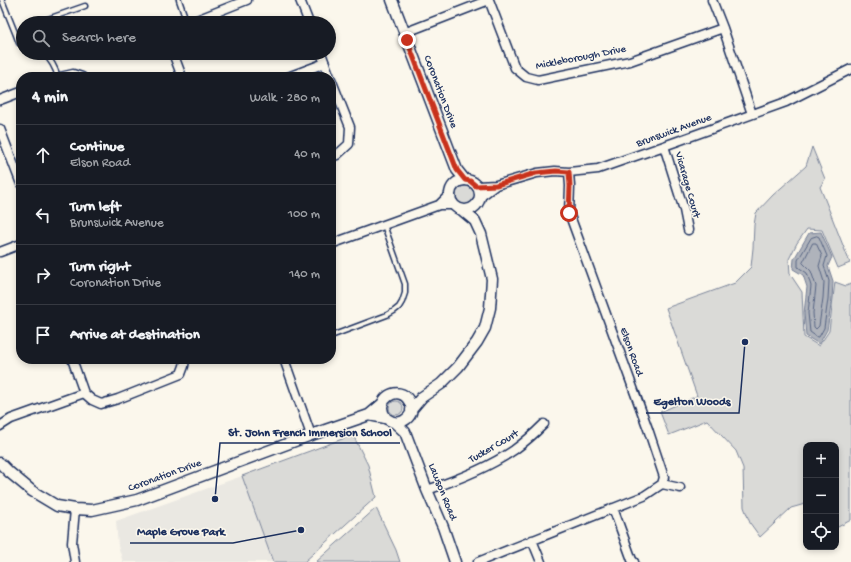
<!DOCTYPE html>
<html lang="en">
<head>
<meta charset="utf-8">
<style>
	:root { --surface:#171b24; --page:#242831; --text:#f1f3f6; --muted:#9ea1a6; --line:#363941 }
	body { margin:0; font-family:"Gochi Hand",sans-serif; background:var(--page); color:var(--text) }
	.controls { position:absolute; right:12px; bottom:12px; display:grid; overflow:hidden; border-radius:8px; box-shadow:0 2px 6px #0003 }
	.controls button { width:36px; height:36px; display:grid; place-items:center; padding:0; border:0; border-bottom:1px solid var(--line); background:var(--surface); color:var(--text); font:20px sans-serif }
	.stop { position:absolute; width:12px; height:12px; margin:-9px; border:3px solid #c8321e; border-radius:50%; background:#fff }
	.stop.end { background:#c8321e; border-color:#fff; box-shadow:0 1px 4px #0008 }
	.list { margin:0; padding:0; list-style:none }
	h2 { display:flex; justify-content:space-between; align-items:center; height:52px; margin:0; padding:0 16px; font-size:17px }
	h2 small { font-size:13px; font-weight:400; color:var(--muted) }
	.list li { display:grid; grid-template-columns:26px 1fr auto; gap:12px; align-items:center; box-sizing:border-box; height:60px; padding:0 16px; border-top:1px solid var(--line) }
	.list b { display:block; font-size:15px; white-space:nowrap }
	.list p { margin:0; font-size:13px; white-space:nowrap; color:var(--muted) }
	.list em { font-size:13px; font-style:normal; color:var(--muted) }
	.icon { flex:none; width:22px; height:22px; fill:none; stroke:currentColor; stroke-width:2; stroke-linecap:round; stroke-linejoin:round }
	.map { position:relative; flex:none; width:851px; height:562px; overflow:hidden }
	.search { position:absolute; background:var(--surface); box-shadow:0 2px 6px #0003; left:16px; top:16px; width:320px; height:44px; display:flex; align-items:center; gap:10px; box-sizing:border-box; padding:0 14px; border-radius:22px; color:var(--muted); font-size:15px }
	.panel { position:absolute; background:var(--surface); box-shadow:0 2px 6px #0003; left:16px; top:72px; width:320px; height:292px; border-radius:16px }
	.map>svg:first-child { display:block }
</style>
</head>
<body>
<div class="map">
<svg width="851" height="562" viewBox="0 0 851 562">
	<rect width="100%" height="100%" fill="#fbf7ec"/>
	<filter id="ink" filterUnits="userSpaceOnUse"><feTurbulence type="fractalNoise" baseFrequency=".025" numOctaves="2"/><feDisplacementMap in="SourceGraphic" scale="8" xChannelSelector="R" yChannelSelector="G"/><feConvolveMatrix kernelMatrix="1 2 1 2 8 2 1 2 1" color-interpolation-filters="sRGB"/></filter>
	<g filter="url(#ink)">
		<!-- built -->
		<path fill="#eae8e2" d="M 242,476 L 273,562 L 123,562 L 118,546 L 116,521 Z"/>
		<!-- green -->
		<path fill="#dadad7" stroke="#7a849a" d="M 812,147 L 825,179 L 820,187 L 850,263 L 838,268 L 822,230 L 807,229 L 797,243 L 789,259 L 790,274 L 802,292 L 804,337 L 819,346 L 829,331 L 835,282 L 846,286 L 851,284 L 851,520 L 836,528 L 836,445 L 806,445 L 806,506 L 805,504 L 791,508 L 760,537 L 750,523 L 744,507 L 743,468 L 736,451 L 707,420 L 669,435 L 660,412 L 697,396 L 666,308 L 735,283 L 751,267 L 753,248 L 754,225 L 756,213 L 773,195 L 806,166 Z
			M456 196a10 10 0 1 1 20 0a10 10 0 1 1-20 0Z
			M389 408a7 7 0 1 1 14 0a7 7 0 1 1-14 0Z
			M 353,435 L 368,465 L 376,497 L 304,562 L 273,562 L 242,476 Z
			M 376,508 L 396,550 L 400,562 L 316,562 Z"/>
		<!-- water -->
		<path fill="#afb3bb" stroke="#747e96" d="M 821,232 L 832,257 L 828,266 L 833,281 L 832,299 L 827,330 L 819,344 L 806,336 L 804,313 L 807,287 L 803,275 L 793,269 L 794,259 L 809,233 Z"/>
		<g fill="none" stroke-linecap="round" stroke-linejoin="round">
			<!-- shore -->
			<path stroke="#566483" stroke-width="1" d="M 817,236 L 819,237 L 827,256 L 824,266 L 829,281 L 828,299 L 824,328 L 819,337 L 817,337 L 810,332 L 808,313 L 811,286 L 807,273 L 798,267 L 798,260 L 811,238 Z
				M 813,243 L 816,243 L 822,256 L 819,266 L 824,282 L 823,298 L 819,326 L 816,329 L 814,327 L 813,313 L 816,286 L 811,271 L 803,263 Z"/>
			<!-- service casing -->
			<g stroke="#1b2f5e" stroke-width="7">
				<path id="service" d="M 2,0 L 16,35 L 23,33
					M 179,0 L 187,23
					M 38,23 L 42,21 L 85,6
					M 16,35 L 19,43
					M 44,53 C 51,60 55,67 58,77
					M 331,336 L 387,315 L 394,311 L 399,307 L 402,302 L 405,293 L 405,284 L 384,225"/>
			</g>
			<!-- minor casing -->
			<g stroke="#1b2f5e" stroke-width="11">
				<path id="minor" d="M 300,0 L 309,23
					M 712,0 L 723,28
					M 189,23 L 247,0
					M 404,33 L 489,0 L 515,68 L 526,77 L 538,80 L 630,61 L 723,28 L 752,114
					M 173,53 L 182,77
					M 321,53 L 330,77
					M 60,77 L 73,74 L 82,77
					M 288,77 L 325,63
					M 331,79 L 350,127 L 349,144 L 337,155 L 331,157
					M 0,100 L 21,92
					M 0,129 L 21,184
					M 664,146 L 684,210 L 688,230
					M 477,186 L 496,185 L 537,173 L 555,171 L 569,172 L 598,169 L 664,146 L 786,102 L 851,69
					M 480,197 L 496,185
					M 439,205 L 450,194
					M 331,244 L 439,205 L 453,205
					M 0,252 L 21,244
					M 72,359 L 84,393 L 92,400 L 101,404 L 118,399 L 181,374 L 184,366 L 185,359
					M 284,359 L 311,435
					M 0,426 L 11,419 L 84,393
					M 662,484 L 680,488
					M 427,490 C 457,480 488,468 514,450 C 525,442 535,433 544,424
					M 613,508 L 632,560 L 634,562
					M 75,509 L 72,543 L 75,562
					M 532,540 L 541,562
					M 478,562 L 644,496 L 662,484 L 664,477 L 648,429 L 569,213 L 570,186 L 569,172"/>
			</g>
			<!-- tertiary casing -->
			<g stroke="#1b2f5e" stroke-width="13">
				<path id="tertiary" d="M 392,0 L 457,170 L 465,180
					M450 195a15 15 0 1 1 30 0a15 15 0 1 1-30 0Z
					M 411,410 L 422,397 L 441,384 L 458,367 L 477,342 L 485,328 L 490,308 L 492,279 L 481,234 L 475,221 L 463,211
					M 369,415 C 374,416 380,417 385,418 C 388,419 390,421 393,422 C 400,424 408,420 411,413 C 412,409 411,404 409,401 C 399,383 372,400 386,418
					M 394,422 L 405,432 L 427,490 L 443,527 L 455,562
					M 0,463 L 9,472 L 32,491 L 57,506 L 75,509 L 92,510 L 137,500 L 311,435 L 369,415 L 382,404"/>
			</g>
			<!-- service -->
			<use href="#service" stroke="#fbf7ec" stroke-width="4"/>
			<!-- minor -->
			<use href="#minor" stroke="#fbf7ec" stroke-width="8"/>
			<!-- tertiary -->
			<use href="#tertiary" stroke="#fbf7ec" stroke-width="10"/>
		</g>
	</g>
	<g fill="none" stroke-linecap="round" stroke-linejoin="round" filter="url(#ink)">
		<!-- route -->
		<path stroke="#c8321e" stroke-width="5" d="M 407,40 L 457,170 L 465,180 L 470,181 L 476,186 L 496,185 L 536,173 L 556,171 L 569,172 L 570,186 L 569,213"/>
	</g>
	<g text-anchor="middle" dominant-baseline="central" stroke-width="3" stroke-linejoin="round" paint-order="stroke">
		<!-- street labels -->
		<g font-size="11" fill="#1b2f5e" stroke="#fbf7ec">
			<text transform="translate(581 58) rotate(-11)">Mickleborough Drive</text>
			<text transform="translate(440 92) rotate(69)">Coronation Drive</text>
			<text transform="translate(674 131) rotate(-20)">Brunswick Avenue</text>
			<text transform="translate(687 185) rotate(74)">Vicarage Court</text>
			<text transform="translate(631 352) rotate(70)">Elson Road</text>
			<text transform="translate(494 447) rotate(-30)">Tucker Court</text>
			<text transform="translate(165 476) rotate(-20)">Coronation Drive</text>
			<text transform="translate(442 492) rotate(68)">Lawson Road</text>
		</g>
	</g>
	<!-- callouts -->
	<path fill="none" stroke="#1b2f5e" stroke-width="1.5" d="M745 342L739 413H646M215 499L220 443H400M301 530L233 543H130"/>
	<g fill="#1b2f5e" stroke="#fbf7ec" stroke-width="1.5">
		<circle cx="745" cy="342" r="4"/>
		<circle cx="215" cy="499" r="4"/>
		<circle cx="301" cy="530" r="4"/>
	</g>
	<g font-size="12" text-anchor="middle" font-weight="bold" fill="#1b2f5e" stroke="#fbf7ec" stroke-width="3" stroke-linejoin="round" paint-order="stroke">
		<text x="692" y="405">Egelton Woods</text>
		<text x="310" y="436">St. John French Immersion School</text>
		<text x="181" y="535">Maple Grove Park</text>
	</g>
</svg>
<div class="controls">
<button>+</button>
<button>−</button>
<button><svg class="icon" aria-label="locate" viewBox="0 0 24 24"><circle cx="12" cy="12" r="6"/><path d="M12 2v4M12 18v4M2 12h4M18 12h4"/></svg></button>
</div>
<div class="stop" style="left:569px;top:213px"></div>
<div class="stop end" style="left:407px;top:40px"></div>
<div class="search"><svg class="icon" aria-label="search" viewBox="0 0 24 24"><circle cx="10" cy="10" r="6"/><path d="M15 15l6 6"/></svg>Search here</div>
<section class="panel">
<h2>4 min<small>Walk · 280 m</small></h2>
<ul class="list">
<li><svg class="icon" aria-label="ahead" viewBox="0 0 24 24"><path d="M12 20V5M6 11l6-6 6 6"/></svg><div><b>Continue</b><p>Elson Road</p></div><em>40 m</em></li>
<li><svg class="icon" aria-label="left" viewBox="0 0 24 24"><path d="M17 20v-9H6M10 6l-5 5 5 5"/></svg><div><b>Turn left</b><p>Brunswick Avenue</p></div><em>100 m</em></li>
<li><svg class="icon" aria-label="right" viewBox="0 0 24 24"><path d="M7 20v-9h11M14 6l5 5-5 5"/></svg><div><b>Turn right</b><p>Coronation Drive</p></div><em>140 m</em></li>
<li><svg class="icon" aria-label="arrive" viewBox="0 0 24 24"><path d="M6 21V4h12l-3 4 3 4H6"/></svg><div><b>Arrive at destination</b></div></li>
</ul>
</section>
</div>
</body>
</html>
